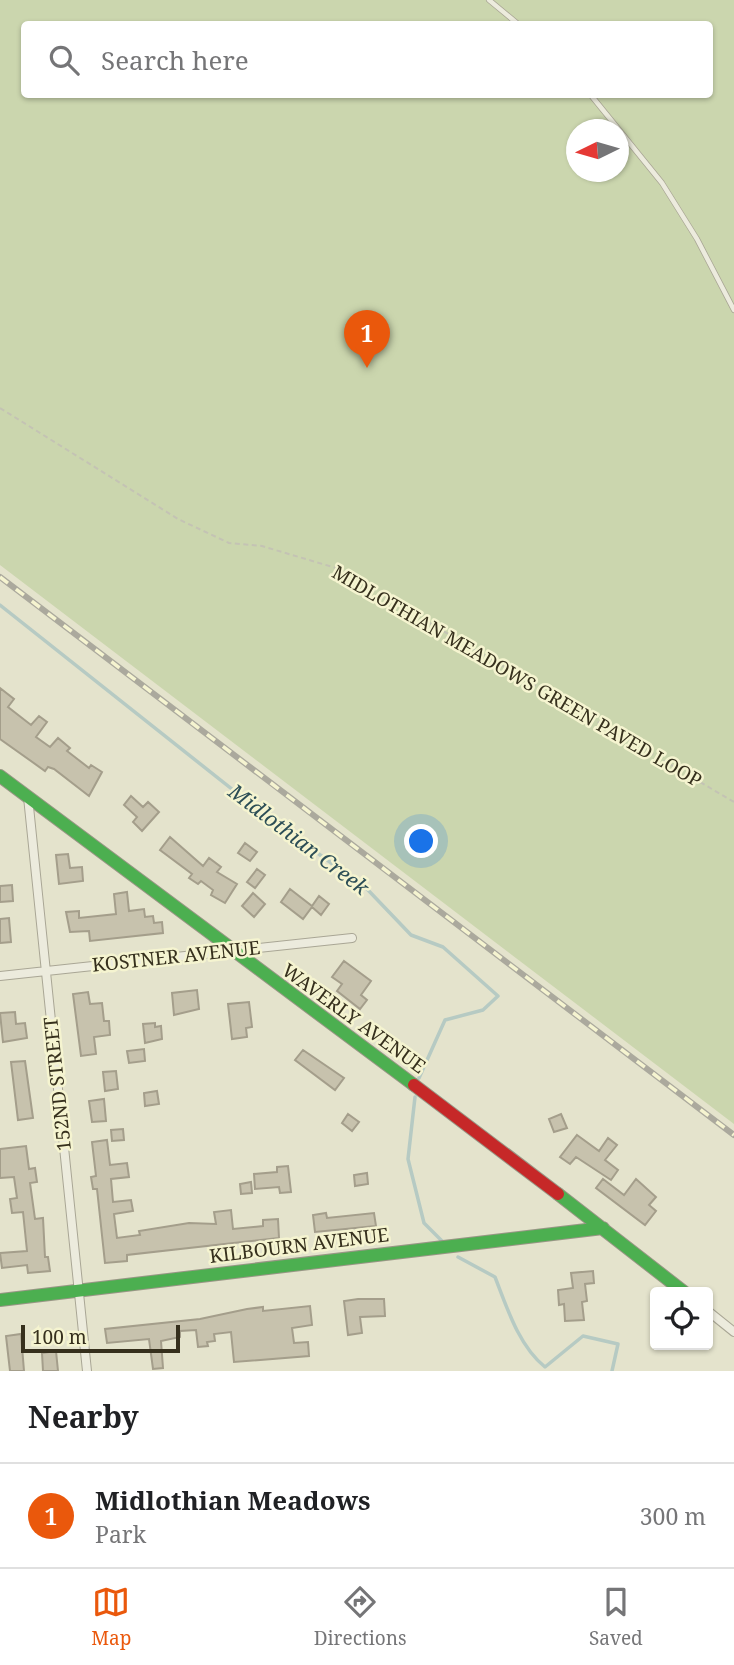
<!DOCTYPE html>
<html lang="en">
<head>
<meta charset="utf-8">
<style>
	:root { --surface:#fff; --page:#f2f2f2; --text:#202124; --muted:#757577; --line:#e0e0e0; --accent:#ea580c }
	body { margin:0; font-family:"Noto Serif",serif; background:var(--page); color:var(--text) }
	.controls { position:absolute; right:21px; bottom:21px; display:grid; overflow:hidden; border-radius:7px; box-shadow:0 2px 5px #0004 }
	.controls button { width:63px; height:63px; display:grid; place-items:center; padding:0; border:0; border-bottom:2px solid var(--line); background:var(--surface); color:var(--text); font:35px sans-serif }
	.compass { position:absolute; left:566px; top:119px; width:63px; height:63px; border-radius:50%; background:var(--surface); box-shadow:0 2px 5px #0004; rotate:265deg }
	.scale { position:absolute; left:21px; bottom:18px; width:159px; box-sizing:border-box; padding-left:7px; border:4px solid #36301d; border-top:0; font-size:19px; line-height:24px; white-space:nowrap; color:#36301d; -webkit-text-stroke:5px #f5f4d0; paint-order:stroke }
	.you { position:absolute; left:422px; top:842px; width:24px; height:24px; margin:-18px; border:5px solid #fff; border-radius:50%; background:#1a73e8; box-shadow:0 0 0 10px #1a73e833 }
	.badge { display:grid; place-items:center; width:46px; height:46px; border-radius:50%; background:var(--accent); color:#fff; font-size:23px; font-weight:700 }
	.pin { position:absolute; translate:-50% -58px; filter:drop-shadow(0 2px 4px #0008) }
	.pin::after { content:''; position:absolute; top:37px; width:24px; height:21px; background:inherit; clip-path:polygon(0 0,100% 0,50% 100%) }
	.list { margin:0; padding:0; list-style:none }
	h2 { display:flex; justify-content:space-between; align-items:center; height:91px; margin:0; padding:0 28px; font-size:30px }
	h2 small { font-size:23px; font-weight:400; color:var(--muted) }
	.list li { display:grid; grid-template-columns:46px 1fr auto; gap:21px; align-items:center; box-sizing:border-box; height:105px; padding:0 28px; border-top:2px solid var(--line) }
	.list b { display:block; font-size:26px; white-space:nowrap }
	.list p { margin:0; font-size:23px; white-space:nowrap; color:var(--muted) }
	.list em { font-size:23px; font-style:normal; color:var(--muted) }
	.icon { flex:none; width:38px; height:38px; fill:none; stroke:currentColor; stroke-width:2; stroke-linecap:round; stroke-linejoin:round }
	.map { position:relative; flex:none; width:734px; height:1371px; overflow:hidden }
	.search { position:absolute; background:var(--surface); box-shadow:0 2px 5px #0004; left:21px; right:21px; top:21px; height:77px; display:flex; align-items:center; gap:18px; box-sizing:border-box; padding:0 24px; border-radius:7px; color:var(--muted); font-size:26px }
	.sheet { height:196px; background:var(--surface) }
	nav { display:flex; justify-content:space-around; align-items:center; box-sizing:border-box; height:98px; border-top:2px solid var(--line); background:var(--surface); font-size:19px; color:var(--muted) }
	nav a { display:grid; justify-items:center; gap:4px }
	nav .on { color:var(--accent) }
	.map>svg:first-child { display:block }
</style>
</head>
<body>
<div class="map">
<svg width="734" height="1371" viewBox="0 0 734 1371">
	<rect width="100%" height="100%" fill="#e4e3cc"/>
	<!-- green -->
	<path fill="#cbd6ae" fill-rule="evenodd" d="M 0,0 L 734,0 L 734,1124 L 0,565 ZM 24,24 L 710,24 L 710,94 L 24,94 ZM 576,130 L 618,130 L 618,172 L 576,172 Z"/>
	<g fill="none" stroke-linecap="round" stroke-linejoin="round">
		<!-- stream -->
		<path stroke="#b6cac3" stroke-width="3.5" d="M 0,605 L 257,809 L 367,889 L 411,935 L 443,947 L 498,996 L 483,1010 L 445,1020 L 419,1078
			M 415,1097 L 408,1159 L 424,1223 L 444,1243
			M 458,1257 L 495,1277 C 507,1308 519,1346 545,1367 L 583,1336 L 618,1344 L 612,1371"/>
	</g>
	<!-- building -->
	<path fill="#c7c2ad" stroke="#a49e8b" stroke-width="2" d="M 0,688 L 14,699 L 8,707 L 31,725 L 39,716 L 47,722 L 36,737 L 50,747 L 58,738 L 70,748 L 67,751 L 89,768 L 91,765 L 102,772 L 89,796 L 54,769 L 48,767 L 45,771 L 0,739 Z
		M 131,796 L 143,807 L 148,802 L 159,812 L 142,831 L 133,822 L 137,817 L 124,805 Z
		M 170,837 L 203,866 L 209,858 L 221,867 L 217,872 L 237,884 L 225,903 L 211,895 L 213,890 L 201,881 L 198,884 L 189,878 L 192,874 L 160,850 Z
		M 245,843 L 257,852 L 250,861 L 238,853 Z
		M 68,854 L 70,868 L 82,867 L 83,881 L 59,884 L 56,855 Z
		M 257,869 L 265,875 L 255,888 L 247,882 Z
		M 12,885 L 13,901 L 0,902 L 0,886 Z
		M 290,889 L 312,906 L 319,896 L 329,904 L 321,915 L 312,907 L 303,919 L 281,902 Z
		M 127,892 L 129,911 L 144,909 L 145,917 L 153,916 L 154,923 L 162,922 L 163,933 L 90,941 L 89,931 L 70,932 L 66,912 L 79,911 L 79,918 L 116,914 L 114,894 Z
		M 253,893 L 265,904 L 254,917 L 242,906 Z
		M 9,918 L 11,942 L 0,943 L 0,919 Z
		M 344,961 L 371,981 L 361,995 L 367,1000 L 360,1009 L 337,991 L 342,984 L 332,977 Z
		M 197,990 L 199,1009 L 174,1015 L 172,993 Z
		M 88,992 L 90,1004 L 102,1003 L 104,1021 L 109,1021 L 110,1035 L 94,1037 L 96,1054 L 81,1056 L 73,994 Z
		M 249,1002 L 252,1027 L 246,1028 L 247,1037 L 232,1039 L 228,1004 Z
		M 15,1012 L 16,1024 L 25,1023 L 27,1038 L 3,1042 L 0,1013 Z
		M 155,1023 L 155,1027 L 161,1026 L 162,1039 L 145,1043 L 143,1024 Z
		M 144,1049 L 145,1061 L 129,1063 L 127,1051 Z
		M 303,1050 L 344,1078 L 335,1090 L 295,1060 Z
		M 25,1061 L 33,1118 L 18,1120 L 11,1062 Z
		M 116,1071 L 118,1089 L 105,1091 L 103,1072 Z
		M 157,1091 L 159,1104 L 145,1106 L 144,1093 Z
		M 104,1099 L 106,1121 L 92,1122 L 89,1101 Z
		M 348,1114 L 359,1122 L 352,1131 L 342,1123 Z
		M 561,1114 L 567,1128 L 554,1132 L 549,1119 Z
		M 123,1129 L 124,1140 L 112,1141 L 111,1130 Z
		M 577,1135 L 599,1151 L 608,1138 L 617,1145 L 605,1160 L 618,1170 L 611,1180 L 576,1157 L 570,1164 L 560,1157 Z
		M 107,1140 L 110,1165 L 127,1163 L 129,1177 L 111,1179 L 113,1202 L 131,1200 L 133,1211 L 114,1214 L 117,1238 L 140,1235 L 139,1231 L 189,1223 L 216,1224 L 214,1212 L 231,1210 L 233,1229 L 263,1226 L 263,1220 L 278,1219 L 279,1238 L 127,1255 L 127,1261 L 105,1263 L 97,1189 L 93,1189 L 91,1177 L 96,1176 L 92,1142 Z
		M 26,1146 L 29,1169 L 35,1168 L 37,1182 L 30,1183 L 35,1219 L 43,1218 L 45,1257 L 48,1257 L 50,1271 L 28,1273 L 27,1265 L 2,1268 L 0,1253 L 27,1251 L 23,1212 L 12,1213 L 10,1199 L 17,1198 L 14,1177 L 0,1178 L 0,1149 Z
		M 288,1166 L 291,1192 L 280,1193 L 279,1187 L 255,1189 L 254,1174 L 277,1172 L 277,1167 Z
		M 367,1173 L 368,1184 L 355,1186 L 354,1175 Z
		M 603,1179 L 624,1195 L 636,1179 L 656,1197 L 649,1205 L 656,1211 L 645,1225 L 596,1188 Z
		M 251,1182 L 252,1193 L 241,1194 L 240,1184 Z
		M 326,1213 L 327,1218 L 374,1213 L 376,1226 L 315,1232 L 313,1215 Z
		M 593,1271 L 594,1283 L 585,1284 L 587,1301 L 582,1302 L 584,1320 L 565,1321 L 564,1304 L 559,1305 L 558,1290 L 573,1288 L 571,1273 Z
		M 358,1299 L 384,1299 L 385,1316 L 360,1317 L 362,1333 L 348,1335 L 344,1301 Z
		M 310,1306 L 312,1325 L 292,1328 L 294,1343 L 308,1342 L 309,1356 L 234,1362 L 231,1332 L 214,1334 L 215,1341 L 207,1342 L 208,1346 L 198,1347 L 196,1330 L 180,1331 L 180,1337 L 161,1341 L 163,1368 L 153,1369 L 149,1339 L 107,1343 L 105,1329 L 200,1319 L 247,1309 L 263,1307 L 263,1311 Z
		M 21,1334 L 24,1371 L 10,1371 L 6,1336 Z
		M 56,1351 L 58,1371 L 43,1371 L 42,1353 Z"/>
	<g fill="none" stroke-linecap="round" stroke-linejoin="round">
		<!-- lane casing -->
		<g stroke="#a9a695" stroke-width="6">
			<path id="lane" d="M 489,0 L 518,24
				M 590,94 L 662,183 L 697,239 L 734,310"/>
		</g>
		<!-- street casing -->
		<g stroke="#a9a695" stroke-width="10">
			<path id="street" d="M 28,797 L 87,1371
				M 0,976 L 352,938
				M 708,1311 L 734,1332"/>
		</g>
		<!-- fast casing -->
		<g stroke="#989685" stroke-width="14">
			<path id="fast" d="M 0,776 L 414,1085
				M 558,1194 L 684,1292
				M 0,1300 L 603,1228"/>
		</g>
		<!-- jam casing -->
		<g stroke="#989685" stroke-width="14">
			<path id="jam" d="M 414,1085 L 558,1194"/>
		</g>
		<!-- path -->
		<path stroke="#c4c3b4" stroke-width="2" stroke-dasharray="5 3.5" stroke-linecap="butt" d="M 0,408 L 178,519 L 229,543 L 262,546 L 336,568 L 734,802"/>
		<!-- lane -->
		<use href="#lane" stroke="#ecebdd" stroke-width="4.5"/>
		<!-- street -->
		<use href="#street" stroke="#ecebdd" stroke-width="8"/>
		<!-- fast -->
		<use href="#fast" stroke="#4caf50" stroke-width="12"/>
		<!-- jam -->
		<use href="#jam" stroke="#c62828" stroke-width="12"/>
		<!-- rail casing -->
		<g stroke="#aba99d" stroke-width="6">
			<path id="rail" d="M 0,577 L 734,1135"/>
		</g>
		<!-- rail -->
		<use href="#rail" stroke="#f5f4d0" stroke-width="3.5" stroke-dasharray="10" stroke-linecap="butt"/>
	</g>
	<g text-anchor="middle" dominant-baseline="central" stroke-width="5" stroke-linejoin="round" paint-order="stroke">
		<!-- street labels -->
		<g font-size="19" fill="#36301d" stroke="#f5f4d0">
			<text transform="translate(517 676) rotate(30)">MIDLOTHIAN MEADOWS GREEN PAVED LOOP</text>
			<text transform="translate(176 956) rotate(-6)">KOSTNER AVENUE</text>
			<text transform="translate(354 1018) rotate(36)">WAVERLY AVENUE</text>
			<text transform="translate(57 1084) rotate(-96)">152ND STREET</text>
			<text transform="translate(299 1245) rotate(-7)">KILBOURN AVENUE</text>
		</g>
		<!-- water labels -->
		<g font-size="21" font-style="italic" fill="#2c4e56" stroke="#f5f4d0">
			<text transform="translate(299 839) rotate(37)">Midlothian Creek</text>
		</g>
	</g>
</svg>
<div class="controls">
<button><svg class="icon" aria-label="locate" viewBox="0 0 24 24"><circle cx="12" cy="12" r="6"/><path d="M12 2v4M12 18v4M2 12h4M18 12h4"/></svg></button>
</div>
<svg class="compass" viewBox="-18 -18 36 36"><path d="M0-13l5 13h-10z" fill="#e53935"/><path d="M0 13l5-13h-10z" fill="#757577"/></svg>
<div class="scale">100 m</div>
<div class="you"></div>
<div class="pin badge" style="left:367px;top:368px">1</div>
<div class="search"><svg class="icon" aria-label="search" viewBox="0 0 24 24"><circle cx="10" cy="10" r="6"/><path d="M15 15l6 6"/></svg>Search here</div>
</div>
<section class="sheet">
<h2>Nearby<small></small></h2>
<ul class="list">
<li><span class="badge">1</span><div><b>Midlothian Meadows</b><p>Park</p></div><em>300 m</em></li>
</ul>
</section>
<nav>
<a class="on"><svg class="icon" aria-label="map" viewBox="0 0 24 24"><path d="M3 6l6-2 6 2 6-2v14l-6 2-6-2-6 2zM9 4v14M15 6v14"/></svg>Map</a>
<a><svg class="icon" aria-label="directions" viewBox="0 0 24 24"><path d="M12 3l9 9-9 9-9-9zM9 14v-3h6M13 9l2 2-2 2"/></svg>Directions</a>
<a><svg class="icon" aria-label="saved" viewBox="0 0 24 24"><path d="M7 4h10v16l-5-4-5 4z"/></svg>Saved</a>
</nav>
</body>
</html>
